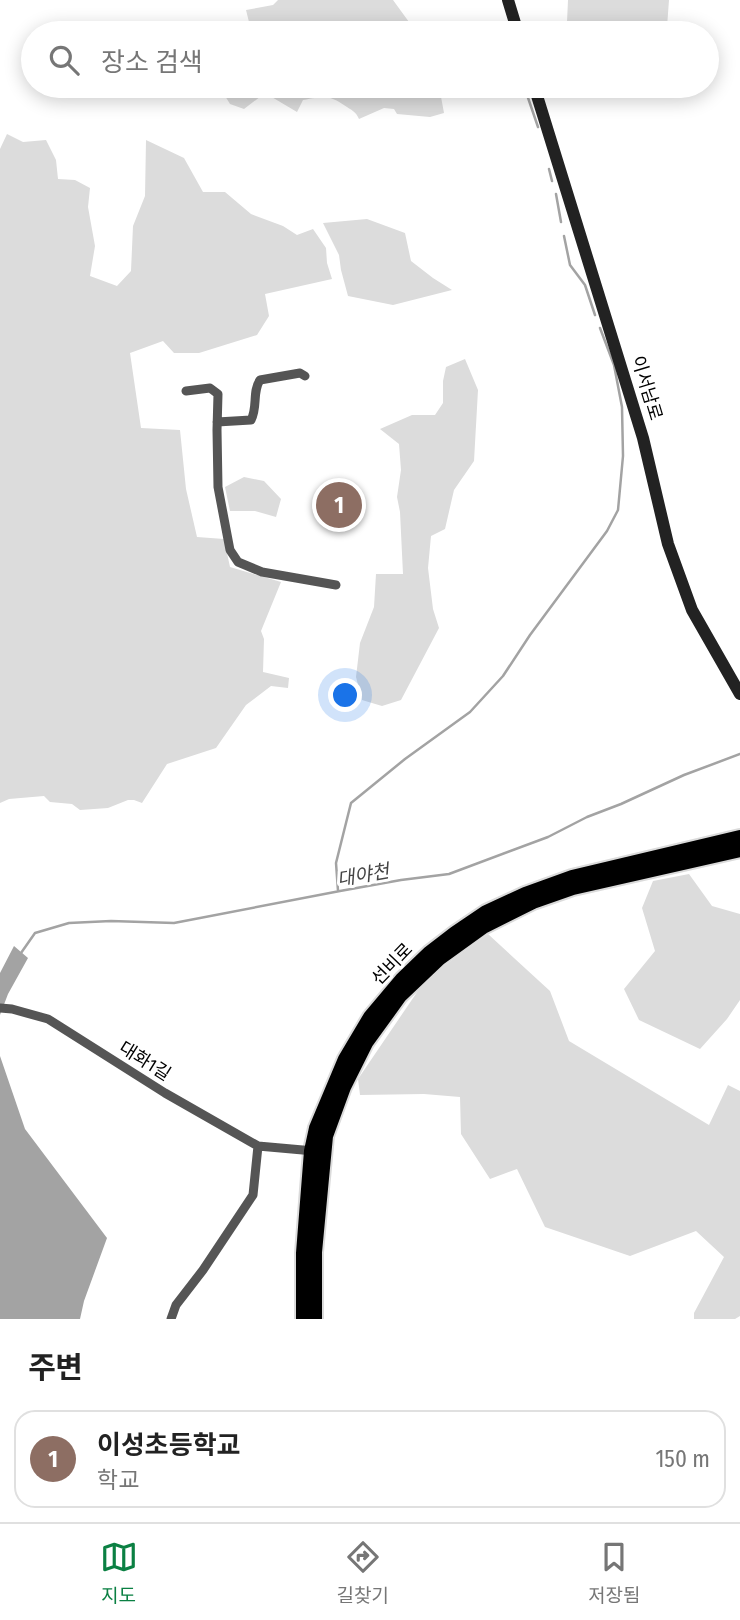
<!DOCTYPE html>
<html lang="ko">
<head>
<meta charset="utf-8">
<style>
	:root { --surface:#fff; --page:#f6f6f6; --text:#222; --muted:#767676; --line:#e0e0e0; --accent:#0b8043 }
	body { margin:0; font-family:"Fira Sans Condensed","Noto Sans KR",sans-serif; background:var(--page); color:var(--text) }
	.you { position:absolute; left:346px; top:696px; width:24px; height:24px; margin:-18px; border:5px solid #fff; border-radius:50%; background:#1a73e8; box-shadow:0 0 0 10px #1a73e833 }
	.badge { display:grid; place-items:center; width:46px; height:46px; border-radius:50%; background:var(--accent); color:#fff; font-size:23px; font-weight:700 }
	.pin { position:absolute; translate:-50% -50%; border:4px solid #fff; box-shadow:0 2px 7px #0006 }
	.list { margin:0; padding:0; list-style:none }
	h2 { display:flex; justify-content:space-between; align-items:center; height:91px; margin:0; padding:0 28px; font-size:30px }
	h2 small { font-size:23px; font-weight:400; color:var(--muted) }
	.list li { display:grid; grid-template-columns:46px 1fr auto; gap:21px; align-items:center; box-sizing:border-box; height:98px; margin:0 14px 14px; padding:0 14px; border:2px solid var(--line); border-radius:21px }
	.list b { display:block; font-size:26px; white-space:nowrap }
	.list p { margin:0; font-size:23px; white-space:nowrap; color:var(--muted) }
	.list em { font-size:23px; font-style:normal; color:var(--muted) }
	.icon { flex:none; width:38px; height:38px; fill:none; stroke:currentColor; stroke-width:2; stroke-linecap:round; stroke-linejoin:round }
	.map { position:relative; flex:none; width:740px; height:1319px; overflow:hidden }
	.search { position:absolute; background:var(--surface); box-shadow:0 4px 18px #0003; left:21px; right:21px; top:21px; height:77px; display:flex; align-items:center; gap:18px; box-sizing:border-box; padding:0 24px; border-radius:38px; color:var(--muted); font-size:26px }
	.sheet { height:203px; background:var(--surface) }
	nav { display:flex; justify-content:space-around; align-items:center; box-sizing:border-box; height:98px; border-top:2px solid var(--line); background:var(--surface); font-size:19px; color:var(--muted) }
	nav a { display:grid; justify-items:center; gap:4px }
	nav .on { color:var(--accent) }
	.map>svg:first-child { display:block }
</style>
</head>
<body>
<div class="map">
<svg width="740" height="1319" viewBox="0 0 740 1319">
	<rect width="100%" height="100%" fill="#fff"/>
	<!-- green -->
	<path fill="#dcdcdc" d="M 278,0 L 393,0 L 417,33 L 238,33 L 249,22 L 246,10 L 273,5 Z
		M 568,0 L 669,0 L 667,27 L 662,33 L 571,33 L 567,22 Z
		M 224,86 L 439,86 L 444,113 L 430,117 L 397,114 L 394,109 L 384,108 L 359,119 C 356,112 353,111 347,107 C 328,94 325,96 303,100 L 297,112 L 265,93 L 244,109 L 230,104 L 222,91 Z
		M 7,134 L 23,142 L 46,140 L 56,160 L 58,179 L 75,180 L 90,188 L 88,207 L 95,246 L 90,276 L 117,286 L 131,271 L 133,226 L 145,196 L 146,140 L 184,158 L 203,192 L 225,192 L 251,214 L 283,226 L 297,235 L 313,229 L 326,248 L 327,263 L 332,279 L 265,294 L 269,316 L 257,335 L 199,353 L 174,353 L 163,341 L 130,353 L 141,428 L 180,430 L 186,489 L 197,537 L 224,539 L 230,567 L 281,582 L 261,631 L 264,639 L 263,672 L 289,678 L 288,688 L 271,686 L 246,705 L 216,748 L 167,764 L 142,803 L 134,800 L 128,800 L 108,808 L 80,810 L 72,804 L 50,802 L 44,796 L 9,799 L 0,803 L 0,149 Z
		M 367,219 L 405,233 L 411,261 L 433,278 L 452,290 L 393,305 L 348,296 L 341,270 L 339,255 L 323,223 Z
		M 465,359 L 478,390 L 474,461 L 454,490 L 445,529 L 431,536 L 428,568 L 433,609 L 439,628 L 401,700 L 382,706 L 362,700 L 356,677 L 360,643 L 374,607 L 376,574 L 403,574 L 400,512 L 397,497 L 401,470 L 399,444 L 380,429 L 412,415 L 435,415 L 443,403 L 443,381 L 446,367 Z
		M 244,477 L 264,481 L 281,499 L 276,517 L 255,511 L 230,511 L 225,487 Z
		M 689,874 L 712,906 L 740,914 L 740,1000 L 727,1019 L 700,1049 L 639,1020 L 624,989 L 655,951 L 642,908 L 653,881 Z
		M 488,934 L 550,991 L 569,1041 L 709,1125 L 728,1085 L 740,1091 L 740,1316 L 735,1319 L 694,1319 L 694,1313 L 724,1257 L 696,1231 L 630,1256 L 545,1227 L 517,1169 L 490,1179 L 461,1134 L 460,1097 L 424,1094 L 360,1095 L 358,1079 L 426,979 Z"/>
	<!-- water -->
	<path fill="#a3a3a3" d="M 14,946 L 28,958 L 8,994 L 0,1015 L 0,973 Z
		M 0,1056 L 25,1129 L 107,1238 L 84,1301 L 80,1319 L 0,1319 Z"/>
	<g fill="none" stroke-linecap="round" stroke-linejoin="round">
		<!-- stream -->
		<path stroke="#a3a3a3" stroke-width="2.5" d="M 524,86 L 538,127
			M 549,169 L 552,181
			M 556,194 L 561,222
			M 564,236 L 570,265 L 585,285 L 595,315
			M 338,891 L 336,863 L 351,803 L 405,759 L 470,712 L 503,676 L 530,635 L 607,531 L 618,510 L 623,456 L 622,407 L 614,365 L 600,328
			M 21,953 L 35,933 L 69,923 L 111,921 L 174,923 L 340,891 L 401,880 L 449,874 L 548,837 L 587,817 L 621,804 L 684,775 L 740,754"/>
		<!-- primary casing -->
		<g stroke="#dbdbdb" stroke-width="18">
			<path id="primary" d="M 303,1319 L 303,1253 L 311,1151 L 316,1128 L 345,1059 L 370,1017 L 402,979 L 429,953 L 455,933 L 486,912 L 525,894 L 572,877 L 740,837
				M 315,1319 L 315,1252 L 326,1136 L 344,1087 L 366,1043 L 400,996 L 440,958 L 483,927 L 533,902 L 573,888 L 740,850"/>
		</g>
		<!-- street -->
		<path stroke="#555" stroke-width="9" d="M 186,391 L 210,388 L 218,394 L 217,430 L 218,487 L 230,550 L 238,562 L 262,572 L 336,585
			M 217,422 L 251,420 C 258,407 252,392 260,380 L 300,373 L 305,376
			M 0,1008 L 12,1009 L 48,1019 L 165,1093 L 258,1146 L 314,1151
			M 171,1319 L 176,1305 L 203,1270 L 253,1195 L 258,1146"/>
		<!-- secondary -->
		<path stroke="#222" stroke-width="12" d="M 508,0 L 518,33
			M 534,86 L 643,438 L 668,544 L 692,610 L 740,694"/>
		<!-- primary -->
		<use href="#primary" stroke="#000" stroke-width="14"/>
	</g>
	<g text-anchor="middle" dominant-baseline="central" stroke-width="6" stroke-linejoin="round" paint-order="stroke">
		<!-- street labels -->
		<g font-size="18" fill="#000" stroke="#fff">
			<text transform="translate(647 388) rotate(73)">이서남로</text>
			<text transform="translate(392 964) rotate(-46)">선비로</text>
			<text transform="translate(145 1061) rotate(32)">대화1길</text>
		</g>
		<!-- water labels -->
		<g font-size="19" font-style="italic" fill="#444" stroke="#fff">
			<text transform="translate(363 875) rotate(-10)">대야천</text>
		</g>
	</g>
</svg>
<div class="you"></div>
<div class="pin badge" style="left:339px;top:505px;background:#8d6e63">1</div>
<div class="search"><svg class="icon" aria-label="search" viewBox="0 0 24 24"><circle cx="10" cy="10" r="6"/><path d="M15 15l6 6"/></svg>장소 검색</div>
</div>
<section class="sheet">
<h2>주변<small></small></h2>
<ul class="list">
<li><span class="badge" style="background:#8d6e63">1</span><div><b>이성초등학교</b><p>학교</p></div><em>150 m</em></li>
</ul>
</section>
<nav>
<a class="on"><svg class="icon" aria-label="map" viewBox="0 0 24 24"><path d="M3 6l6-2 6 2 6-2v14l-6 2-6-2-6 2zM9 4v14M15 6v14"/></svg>지도</a>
<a><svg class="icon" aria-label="directions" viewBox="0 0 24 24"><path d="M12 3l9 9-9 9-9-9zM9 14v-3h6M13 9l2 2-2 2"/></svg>길찾기</a>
<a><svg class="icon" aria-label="saved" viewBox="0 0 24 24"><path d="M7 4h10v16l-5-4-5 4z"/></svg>저장됨</a>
</nav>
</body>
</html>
